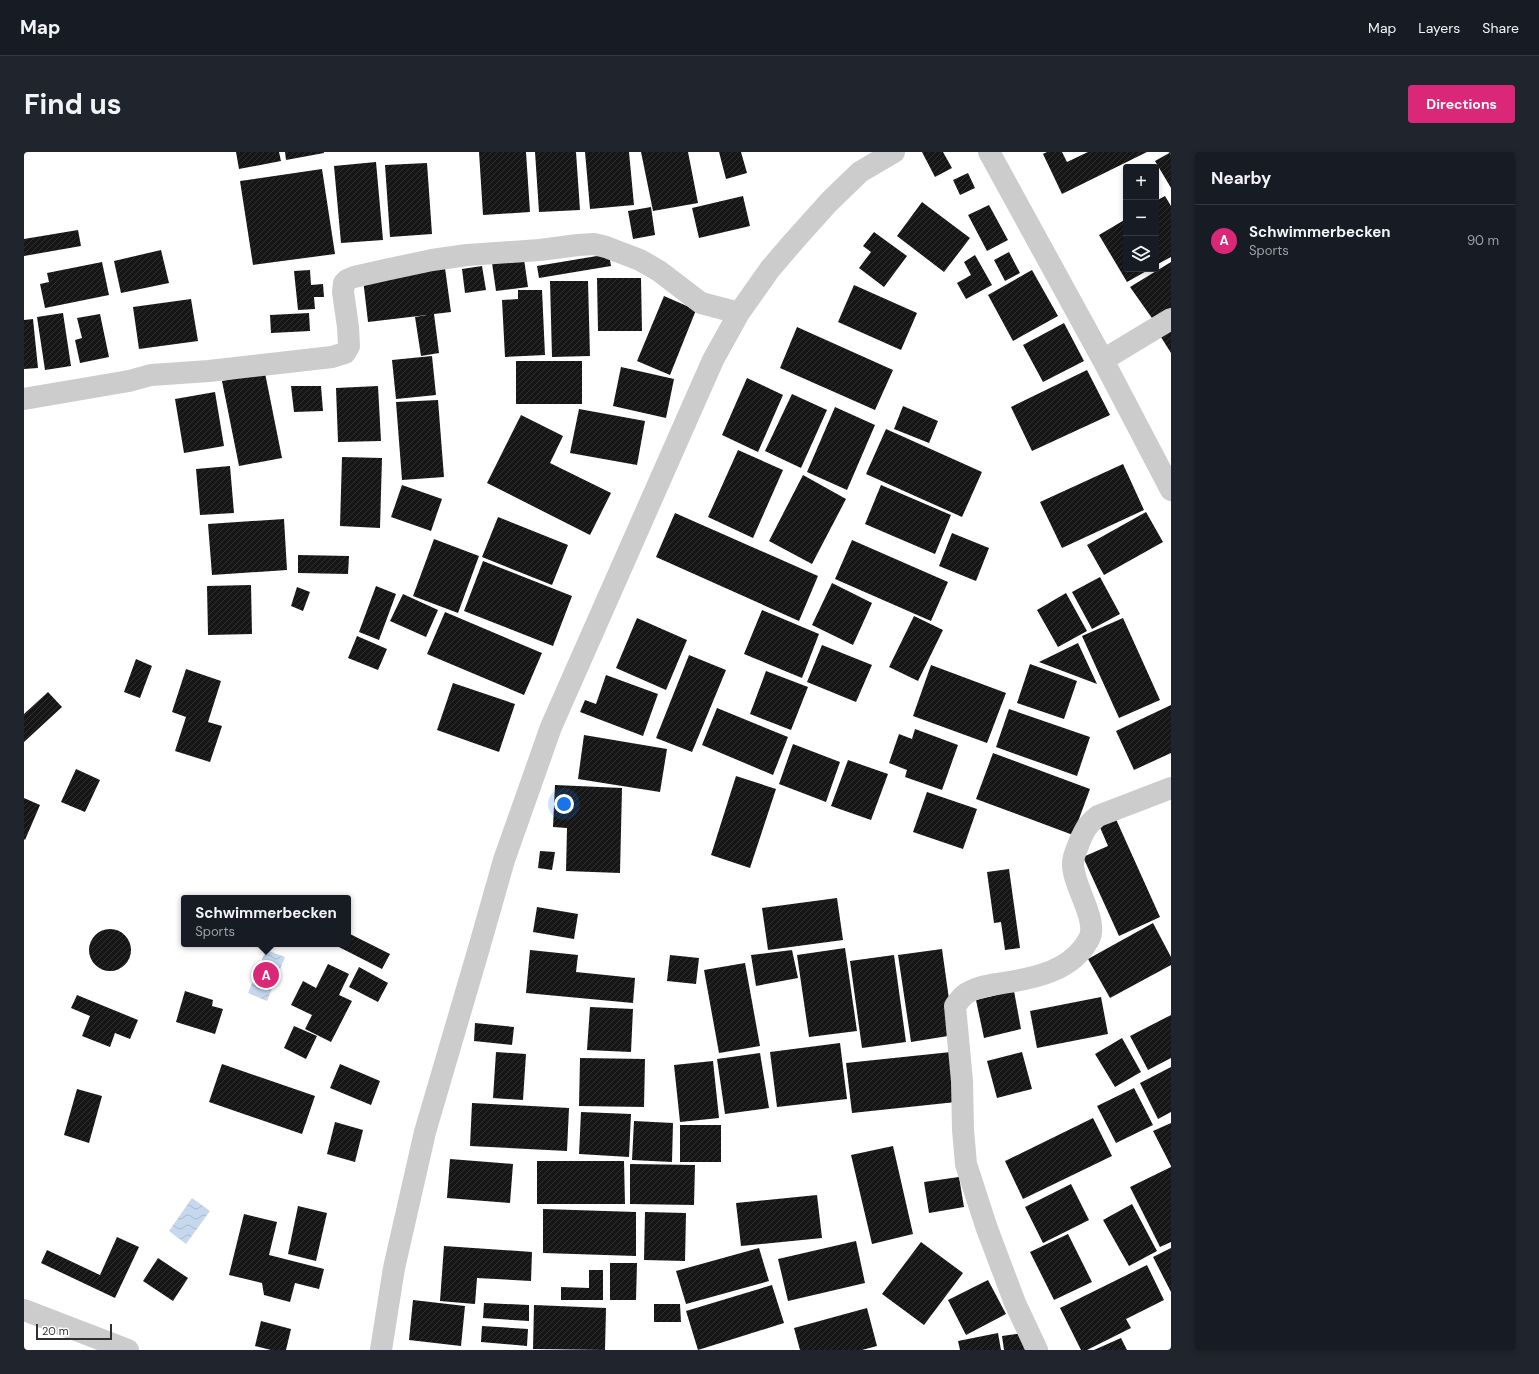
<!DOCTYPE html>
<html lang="en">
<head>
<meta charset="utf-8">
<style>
	:root { --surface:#171b24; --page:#20242c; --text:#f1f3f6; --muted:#9ea1a6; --line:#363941; --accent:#db2777 }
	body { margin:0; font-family:"DM Sans",sans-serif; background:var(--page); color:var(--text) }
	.controls { position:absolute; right:12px; top:12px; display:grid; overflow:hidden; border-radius:4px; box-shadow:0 2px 6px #0003 }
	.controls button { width:36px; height:36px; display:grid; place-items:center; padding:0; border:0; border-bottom:1px solid var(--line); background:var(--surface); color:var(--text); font:20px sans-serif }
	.scale { position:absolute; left:12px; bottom:10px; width:76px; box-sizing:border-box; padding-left:4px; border:2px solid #2f2f2f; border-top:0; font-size:11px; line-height:14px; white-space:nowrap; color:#2f2f2f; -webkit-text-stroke:3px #fff; paint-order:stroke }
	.you { position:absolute; left:540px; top:652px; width:14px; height:14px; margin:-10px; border:3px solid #fff; border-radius:50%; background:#1a73e8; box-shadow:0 0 0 6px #1a73e833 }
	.badge { display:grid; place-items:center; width:26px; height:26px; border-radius:50%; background:var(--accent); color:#fff; font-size:13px; font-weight:700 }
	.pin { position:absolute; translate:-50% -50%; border:2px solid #fff; box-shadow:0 1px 4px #0006 }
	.popup { position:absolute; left:157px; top:743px; width:170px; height:52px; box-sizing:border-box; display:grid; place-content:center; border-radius:4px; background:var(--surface); filter:drop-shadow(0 1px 3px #0005); font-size:13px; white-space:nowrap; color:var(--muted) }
	.popup b { font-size:15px; color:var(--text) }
	.popup::after { content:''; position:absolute; left:50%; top:100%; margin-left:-8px; border:8px solid transparent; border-top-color:var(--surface) }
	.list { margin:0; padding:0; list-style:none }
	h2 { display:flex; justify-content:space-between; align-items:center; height:52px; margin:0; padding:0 16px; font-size:17px }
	h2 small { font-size:13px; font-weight:400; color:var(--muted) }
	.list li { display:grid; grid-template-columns:26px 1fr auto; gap:12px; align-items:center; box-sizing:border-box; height:72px; padding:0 16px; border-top:1px solid var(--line) }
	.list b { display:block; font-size:15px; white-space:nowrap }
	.list p { margin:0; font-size:13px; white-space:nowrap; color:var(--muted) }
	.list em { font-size:13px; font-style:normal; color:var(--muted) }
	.icon { flex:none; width:22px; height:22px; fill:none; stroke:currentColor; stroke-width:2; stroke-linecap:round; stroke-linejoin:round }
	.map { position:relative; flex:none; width:1147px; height:1198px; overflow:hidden; border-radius:4px }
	header { display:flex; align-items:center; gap:24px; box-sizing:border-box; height:56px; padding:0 20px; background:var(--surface); border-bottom:1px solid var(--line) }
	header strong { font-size:19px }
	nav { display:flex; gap:22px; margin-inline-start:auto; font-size:14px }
	.intro { display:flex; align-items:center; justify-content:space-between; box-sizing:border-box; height:96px; padding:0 24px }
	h1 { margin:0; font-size:28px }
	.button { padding:10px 18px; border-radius:4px; background:var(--accent); color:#fff; font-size:14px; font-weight:700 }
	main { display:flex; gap:24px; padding:0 24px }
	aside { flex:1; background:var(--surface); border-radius:4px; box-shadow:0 2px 6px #0003 }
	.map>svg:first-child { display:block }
</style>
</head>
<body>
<header>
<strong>Map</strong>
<nav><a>Map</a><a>Layers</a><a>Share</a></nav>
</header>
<div class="intro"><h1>Find us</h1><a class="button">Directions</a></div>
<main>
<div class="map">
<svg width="1147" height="1198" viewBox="0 0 1147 1198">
	<defs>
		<pattern id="water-waves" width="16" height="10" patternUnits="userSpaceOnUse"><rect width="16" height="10" fill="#c6d8ee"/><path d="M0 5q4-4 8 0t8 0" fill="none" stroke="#aabacc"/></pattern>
		<pattern id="building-hatch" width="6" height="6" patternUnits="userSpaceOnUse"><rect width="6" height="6" fill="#161616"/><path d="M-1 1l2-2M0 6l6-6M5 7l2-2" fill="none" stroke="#303030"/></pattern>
	</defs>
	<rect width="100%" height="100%" fill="#fff"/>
	<!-- water -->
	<path fill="url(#water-waves)" d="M 242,798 L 261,805 L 243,849 L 224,841 Z
		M 168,1046 L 186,1059 L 162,1092 L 145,1079 Z"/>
	<!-- building -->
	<path fill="url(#building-hatch)" d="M 212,0 L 255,0 L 257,9 L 215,17 Z
		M 261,0 L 300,0 L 300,1 L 262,8 Z
		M 455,0 L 502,0 L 506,60 L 459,63 Z
		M 511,0 L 552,0 L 556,58 L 515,60 Z
		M 561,0 L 605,0 L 610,53 L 566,57 Z
		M 617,0 L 664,0 L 674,51 L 629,59 Z
		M 695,0 L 717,0 L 723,21 L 702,27 Z
		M 898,0 L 919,0 L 928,16 L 911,25 Z
		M 1023,0 L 1038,0 L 1043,10 L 1064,0 L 1123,0 L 1038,42 L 1019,2 Z
		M 1147,0 L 1147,36 L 1131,9 Z
		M 352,10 L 359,88 L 317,91 L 310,14 Z
		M 403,11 L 408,82 L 366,85 L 361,13 Z
		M 298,17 L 311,102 L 229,113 L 216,29 Z
		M 944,21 L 951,36 L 936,43 L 929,28 Z
		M 719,44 L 726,74 L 675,86 L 668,56 Z
		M 1141,44 L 1147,54 L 1147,105 L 1132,113 L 1132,49 Z
		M 898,50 L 946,86 L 920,120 L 873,84 Z
		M 965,53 L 984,88 L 963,99 L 944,63 Z
		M 627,55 L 631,83 L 609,87 L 604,59 Z
		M 1102,67 L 1102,117 L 1126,117 L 1103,130 L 1075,83 Z
		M 54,78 L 57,94 L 0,104 L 0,87 Z
		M 850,80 L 883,104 L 860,135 L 835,116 L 847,100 L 839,94 Z
		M 137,98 L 145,131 L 97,141 L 90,109 Z
		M 985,100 L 996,121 L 981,129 L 970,108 Z
		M 585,102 L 587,114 L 515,126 L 513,114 Z
		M 951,103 L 968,133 L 942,147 L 933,131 L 947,123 L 940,110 Z
		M 500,107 L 504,135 L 472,139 L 468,111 Z
		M 78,110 L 85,143 L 21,156 L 16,132 L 25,130 L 23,121 Z
		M 1147,110 L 1147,159 L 1130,169 L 1106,135 Z
		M 458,114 L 462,138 L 441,141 L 438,117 Z
		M 421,116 L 427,160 L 410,162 L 415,201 L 397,204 L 391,165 L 403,163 L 344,170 L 339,127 Z
		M 286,118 L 287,133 L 299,132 L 300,145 L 290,145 L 291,157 L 274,158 L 270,119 Z
		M 1008,118 L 1034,164 L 989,189 L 964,143 Z
		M 573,126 L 617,126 L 618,179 L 574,179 Z
		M 526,129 L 564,129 L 566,204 L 528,205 Z
		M 830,133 L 893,161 L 877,198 L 814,170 Z
		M 494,138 L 518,138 L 521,203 L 481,205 L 478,148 L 494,147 Z
		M 640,144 L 672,158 L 646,223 L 613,209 Z
		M 167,147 L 174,189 L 115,197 L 109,155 Z
		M 39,161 L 47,214 L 21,218 L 13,165 Z
		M 285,161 L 286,179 L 247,181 L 246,163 Z
		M 76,162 L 85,205 L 56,211 L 51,188 L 58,186 L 53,166 Z
		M 9,167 L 14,216 L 0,217 L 0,168 Z
		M 1040,171 L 1060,209 L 1019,230 L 999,193 Z
		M 773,175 L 869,218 L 851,258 L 756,216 Z
		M 1147,175 L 1147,201 L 1135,182 Z
		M 408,204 L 412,243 L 372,247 L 368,208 Z
		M 492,209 L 558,209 L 558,252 L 492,252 Z
		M 597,215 L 650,227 L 642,266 L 589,254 Z
		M 1063,218 L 1086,263 L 1008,299 L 987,255 Z
		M 241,221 L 258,306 L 215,314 L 198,229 Z
		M 723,226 L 759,243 L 734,300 L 698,283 Z
		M 267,234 L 297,234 L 299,259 L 270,260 Z
		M 354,234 L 357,289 L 314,290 L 312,236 Z
		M 191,240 L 200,294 L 160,301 L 151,247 Z
		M 768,242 L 803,258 L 777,316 L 741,299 Z
		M 414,248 L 420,325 L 378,328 L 372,250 Z
		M 879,254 L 914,269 L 905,291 L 870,277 Z
		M 811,255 L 851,273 L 823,338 L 783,320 Z
		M 555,257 L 621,269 L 613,313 L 546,301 Z
		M 497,263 L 539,284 L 526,311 L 587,341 L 566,383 L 463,331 Z
		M 862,277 L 958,320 L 938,365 L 842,322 Z
		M 714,298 L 759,318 L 729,386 L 684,365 Z
		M 318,305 L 358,306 L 356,376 L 316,374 Z
		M 1099,312 L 1120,358 L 1038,396 L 1016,350 Z
		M 206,314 L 210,361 L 176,363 L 172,317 Z
		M 779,323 L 822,347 L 788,412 L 745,389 Z
		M 378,333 L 418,347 L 407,379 L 367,365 Z
		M 857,333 L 927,363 L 911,402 L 841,372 Z
		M 1122,360 L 1139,390 L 1080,423 L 1063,393 Z
		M 651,361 L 794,424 L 775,469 L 632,405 Z
		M 474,365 L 544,393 L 528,433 L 458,405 Z
		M 260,367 L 263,418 L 188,423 L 184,372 Z
		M 928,381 L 965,396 L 952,429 L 915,414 Z
		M 410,387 L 455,404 L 434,461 L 389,444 Z
		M 828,388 L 924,430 L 907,469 L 811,427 Z
		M 274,403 L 325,404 L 324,422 L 274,421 Z
		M 459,409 L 548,444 L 529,494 L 440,459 Z
		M 1076,425 L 1096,462 L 1068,477 L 1048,440 Z
		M 808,431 L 848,451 L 829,493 L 788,473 Z
		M 227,433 L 228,482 L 184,483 L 183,434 Z
		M 352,434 L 372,442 L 355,488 L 335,480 Z
		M 273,435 L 286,440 L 279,459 L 267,454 Z
		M 1042,441 L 1063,479 L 1034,495 L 1013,458 Z
		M 379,442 L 414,458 L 402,485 L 366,469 Z
		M 738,458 L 795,482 L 778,526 L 720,502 Z
		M 421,460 L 518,501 L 500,543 L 403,502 Z
		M 890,464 L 919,478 L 894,529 L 865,515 Z
		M 613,466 L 663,488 L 642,538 L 592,516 Z
		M 1099,466 L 1136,548 L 1095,566 L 1058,484 Z
		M 333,484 L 363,497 L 354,518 L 324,506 Z
		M 1054,491 L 1073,532 L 1015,510 Z
		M 798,493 L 848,513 L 832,550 L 783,530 Z
		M 665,503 L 702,518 L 668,600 L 632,586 Z
		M 112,507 L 128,514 L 116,546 L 100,540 Z
		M 1006,512 L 1053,529 L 1040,567 L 993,551 Z
		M 907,513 L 982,541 L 963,591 L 889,564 Z
		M 162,517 L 197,529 L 184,570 L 198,574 L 186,610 L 151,599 L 162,565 L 148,560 Z
		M 742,519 L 784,535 L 767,578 L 726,562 Z
		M 582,523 L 634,542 L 619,584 L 556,560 L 561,548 L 572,552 Z
		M 429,531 L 491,552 L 475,600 L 413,578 Z
		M 24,540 L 38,555 L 0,590 L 0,562 Z
		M 1147,553 L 1147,601 L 1110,618 L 1092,579 Z
		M 693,556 L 764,585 L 749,623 L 678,593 Z
		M 985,557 L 1066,585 L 1053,624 L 972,595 Z
		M 891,577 L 934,593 L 918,638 L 881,625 L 883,618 L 865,611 L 875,582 L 888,587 Z
		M 560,583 L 643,597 L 636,640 L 554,627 Z
		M 769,592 L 816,610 L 802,650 L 755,632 Z
		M 969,601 L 1066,637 L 1049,683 L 952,647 Z
		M 824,608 L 864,622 L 847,668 L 807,654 Z
		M 52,617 L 76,628 L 61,660 L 37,650 Z
		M 712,624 L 752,637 L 726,716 L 687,703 Z
		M 531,633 L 598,636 L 596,721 L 542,719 L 543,676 L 529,675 Z
		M 903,640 L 953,657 L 939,697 L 889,680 Z
		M 0,646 L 16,653 L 1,688 L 0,687 Z
		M 1091,665 L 1136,765 L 1095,784 L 1059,705 L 1084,694 L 1075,673 Z
		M 516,699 L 531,700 L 528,718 L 514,716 Z
		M 985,717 L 996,796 L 981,798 L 977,770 L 970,771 L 963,720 Z
		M 813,746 L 819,788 L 744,798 L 738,756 Z
		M 513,755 L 554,762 L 550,787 L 509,780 Z
		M 1129,771 L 1147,805 L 1147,813 L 1086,846 L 1064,807 Z
		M65 798a21 21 0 1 1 42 0a21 21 0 1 1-42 0Z
		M 324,781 L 366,802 L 358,817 L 313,794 L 314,792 L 324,792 Z
		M 821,796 L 833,879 L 785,885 L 773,803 Z
		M 918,797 L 930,883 L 887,890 L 874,803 Z
		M 506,798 L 554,803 L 552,820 L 611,826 L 609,851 L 502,841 Z
		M 768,798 L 774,826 L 732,834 L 727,803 Z
		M 646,803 L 675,806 L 672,832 L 643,829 Z
		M 870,803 L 882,890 L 838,896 L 826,809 Z
		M 721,811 L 736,894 L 695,901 L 680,818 Z
		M 304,812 L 325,822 L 315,843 L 328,849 L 307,890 L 281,877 L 288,863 L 267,853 L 279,829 L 292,836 Z
		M 335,815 L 364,831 L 354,850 L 325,835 Z
		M 161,839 L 189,848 L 188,854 L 199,857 L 191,882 L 152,870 Z
		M 990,839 L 997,877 L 960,886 L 952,848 Z
		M 53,843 L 114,868 L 106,887 L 91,881 L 86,895 L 58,884 L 66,864 L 47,856 Z
		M 1077,845 L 1084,882 L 1013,896 L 1006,859 Z
		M 566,855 L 609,857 L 607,900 L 563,898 Z
		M 1147,863 L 1147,906 L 1124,918 L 1106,884 Z
		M 451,871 L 490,875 L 488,893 L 450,889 Z
		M 270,874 L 293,884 L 282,907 L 260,896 Z
		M 1098,886 L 1117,920 L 1091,935 L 1071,902 Z
		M 816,891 L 823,947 L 753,955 L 746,900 Z
		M 472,900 L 502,902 L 499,948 L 469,946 Z
		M 927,900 L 932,950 L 828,961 L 822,911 Z
		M 998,900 L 1008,937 L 973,946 L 963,909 Z
		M 736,901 L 745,956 L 701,962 L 693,907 Z
		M 556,906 L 621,907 L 620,955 L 555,954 Z
		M 689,909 L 695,966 L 656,970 L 650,913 Z
		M 198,912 L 291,944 L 278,982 L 185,950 Z
		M 316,912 L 356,929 L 347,953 L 306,936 Z
		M 1147,915 L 1147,960 L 1134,967 L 1116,931 Z
		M 1110,936 L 1129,973 L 1092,991 L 1073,954 Z
		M 53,937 L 78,944 L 65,991 L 40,983 Z
		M 448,951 L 545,956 L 543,999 L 446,994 Z
		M 557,960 L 607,962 L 605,1005 L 555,1002 Z
		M 1069,966 L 1088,1004 L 999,1047 L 981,1009 Z
		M 610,969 L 649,971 L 648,1010 L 608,1008 Z
		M 311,970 L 339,978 L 331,1010 L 303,1002 Z
		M 1147,971 L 1147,1014 L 1129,979 Z
		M 656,973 L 697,973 L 697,1010 L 656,1010 Z
		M 869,994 L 889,1082 L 848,1092 L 827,1003 Z
		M 426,1007 L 489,1012 L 486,1051 L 423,1046 Z
		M 513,1009 L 600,1009 L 601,1052 L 513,1052 Z
		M 606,1012 L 671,1013 L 670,1053 L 606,1052 Z
		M 1147,1015 L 1147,1090 L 1136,1095 L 1106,1035 Z
		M 935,1025 L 940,1055 L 905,1061 L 900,1030 Z
		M 1047,1032 L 1065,1068 L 1019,1091 L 1001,1055 Z
		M 793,1043 L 798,1086 L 717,1094 L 712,1051 Z
		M 1108,1052 L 1133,1099 L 1105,1114 L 1079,1068 Z
		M 274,1054 L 303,1061 L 292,1109 L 264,1102 Z
		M 519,1057 L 612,1060 L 612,1104 L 519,1101 Z
		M 621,1060 L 662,1061 L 661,1109 L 620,1108 Z
		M 220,1062 L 253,1070 L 245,1103 L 300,1117 L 295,1137 L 271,1131 L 266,1150 L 240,1143 L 238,1131 L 205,1123 Z
		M 1044,1082 L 1068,1130 L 1030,1148 L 1006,1100 Z
		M 93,1085 L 115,1095 L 91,1146 L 17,1111 L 23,1098 L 76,1123 Z
		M 832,1089 L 841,1131 L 764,1149 L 754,1107 Z
		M 897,1090 L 939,1121 L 900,1173 L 858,1142 Z
		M 420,1094 L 508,1100 L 507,1129 L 453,1126 L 451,1152 L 416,1149 Z
		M 735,1096 L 745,1129 L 662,1152 L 652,1119 Z
		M 1147,1096 L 1147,1140 L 1129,1105 Z
		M 134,1106 L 164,1126 L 149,1149 L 119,1129 Z
		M 586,1111 L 613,1111 L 612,1148 L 586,1148 Z
		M 1123,1113 L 1140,1148 L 1102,1167 L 1107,1176 L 1063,1198 L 1057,1198 L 1036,1156 Z
		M 565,1118 L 579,1118 L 579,1148 L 537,1148 L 537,1135 L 565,1136 Z
		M 964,1128 L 982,1162 L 942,1183 L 924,1148 Z
		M 748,1133 L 760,1171 L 674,1198 L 662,1159 Z
		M 389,1148 L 441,1154 L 437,1194 L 385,1188 Z
		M 460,1151 L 505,1153 L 505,1169 L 459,1166 Z
		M 630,1152 L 656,1152 L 657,1170 L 630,1170 Z
		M 510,1153 L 582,1156 L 581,1198 L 509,1197 Z
		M 843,1156 L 853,1194 L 838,1198 L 776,1198 L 770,1176 Z
		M 237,1169 L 267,1177 L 262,1198 L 247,1198 L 231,1194 Z
		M 458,1174 L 504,1177 L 503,1194 L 457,1190 Z
		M 974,1181 L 977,1198 L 936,1198 L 934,1189 Z
		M 1000,1181 L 1003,1198 L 980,1198 L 978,1184 Z
		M 1097,1186 L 1103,1198 L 1070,1198 Z"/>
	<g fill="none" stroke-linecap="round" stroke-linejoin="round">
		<!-- street -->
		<path stroke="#ccc" stroke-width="22" d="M 965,0 L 1079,208 L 1147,338
			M 1079,208 L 1147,167
			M 0,247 L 105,229 L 127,223 L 185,219 L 308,205 L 321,201 L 325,194 L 324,175 L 319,140 L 320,131 L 323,128 L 330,125 L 361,118 L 408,108 L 443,103 L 516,98 L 554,93 L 570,92 L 582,95 L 616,108 L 635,119 L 677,151 L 715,161
			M 0,1158 L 104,1198
			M 357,1198 L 370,1116 L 401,980 L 455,796 L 480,708 L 527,575 L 689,208 L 715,161 L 746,117 L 770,89 L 805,50 L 836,20 L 870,0
			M 1013,1198 L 991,1151 L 962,1074 L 942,1012 L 939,978 L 938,929 L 931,854 C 934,850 938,844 943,841 C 954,834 967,833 979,831 C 1011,826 1048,819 1065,787 C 1075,768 1048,733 1049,711 C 1049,704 1053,697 1055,691 C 1061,677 1063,673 1074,664 L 1147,636"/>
	</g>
</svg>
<div class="controls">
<button>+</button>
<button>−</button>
<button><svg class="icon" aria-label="layers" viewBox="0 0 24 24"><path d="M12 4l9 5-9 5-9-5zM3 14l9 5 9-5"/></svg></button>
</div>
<div class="scale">20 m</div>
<div class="you"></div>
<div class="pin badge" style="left:242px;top:823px">A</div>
<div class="popup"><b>Schwimmerbecken</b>Sports</div>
</div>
<aside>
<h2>Nearby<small></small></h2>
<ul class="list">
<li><span class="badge">A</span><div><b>Schwimmerbecken</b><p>Sports</p></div><em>90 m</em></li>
</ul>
</aside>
</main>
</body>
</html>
